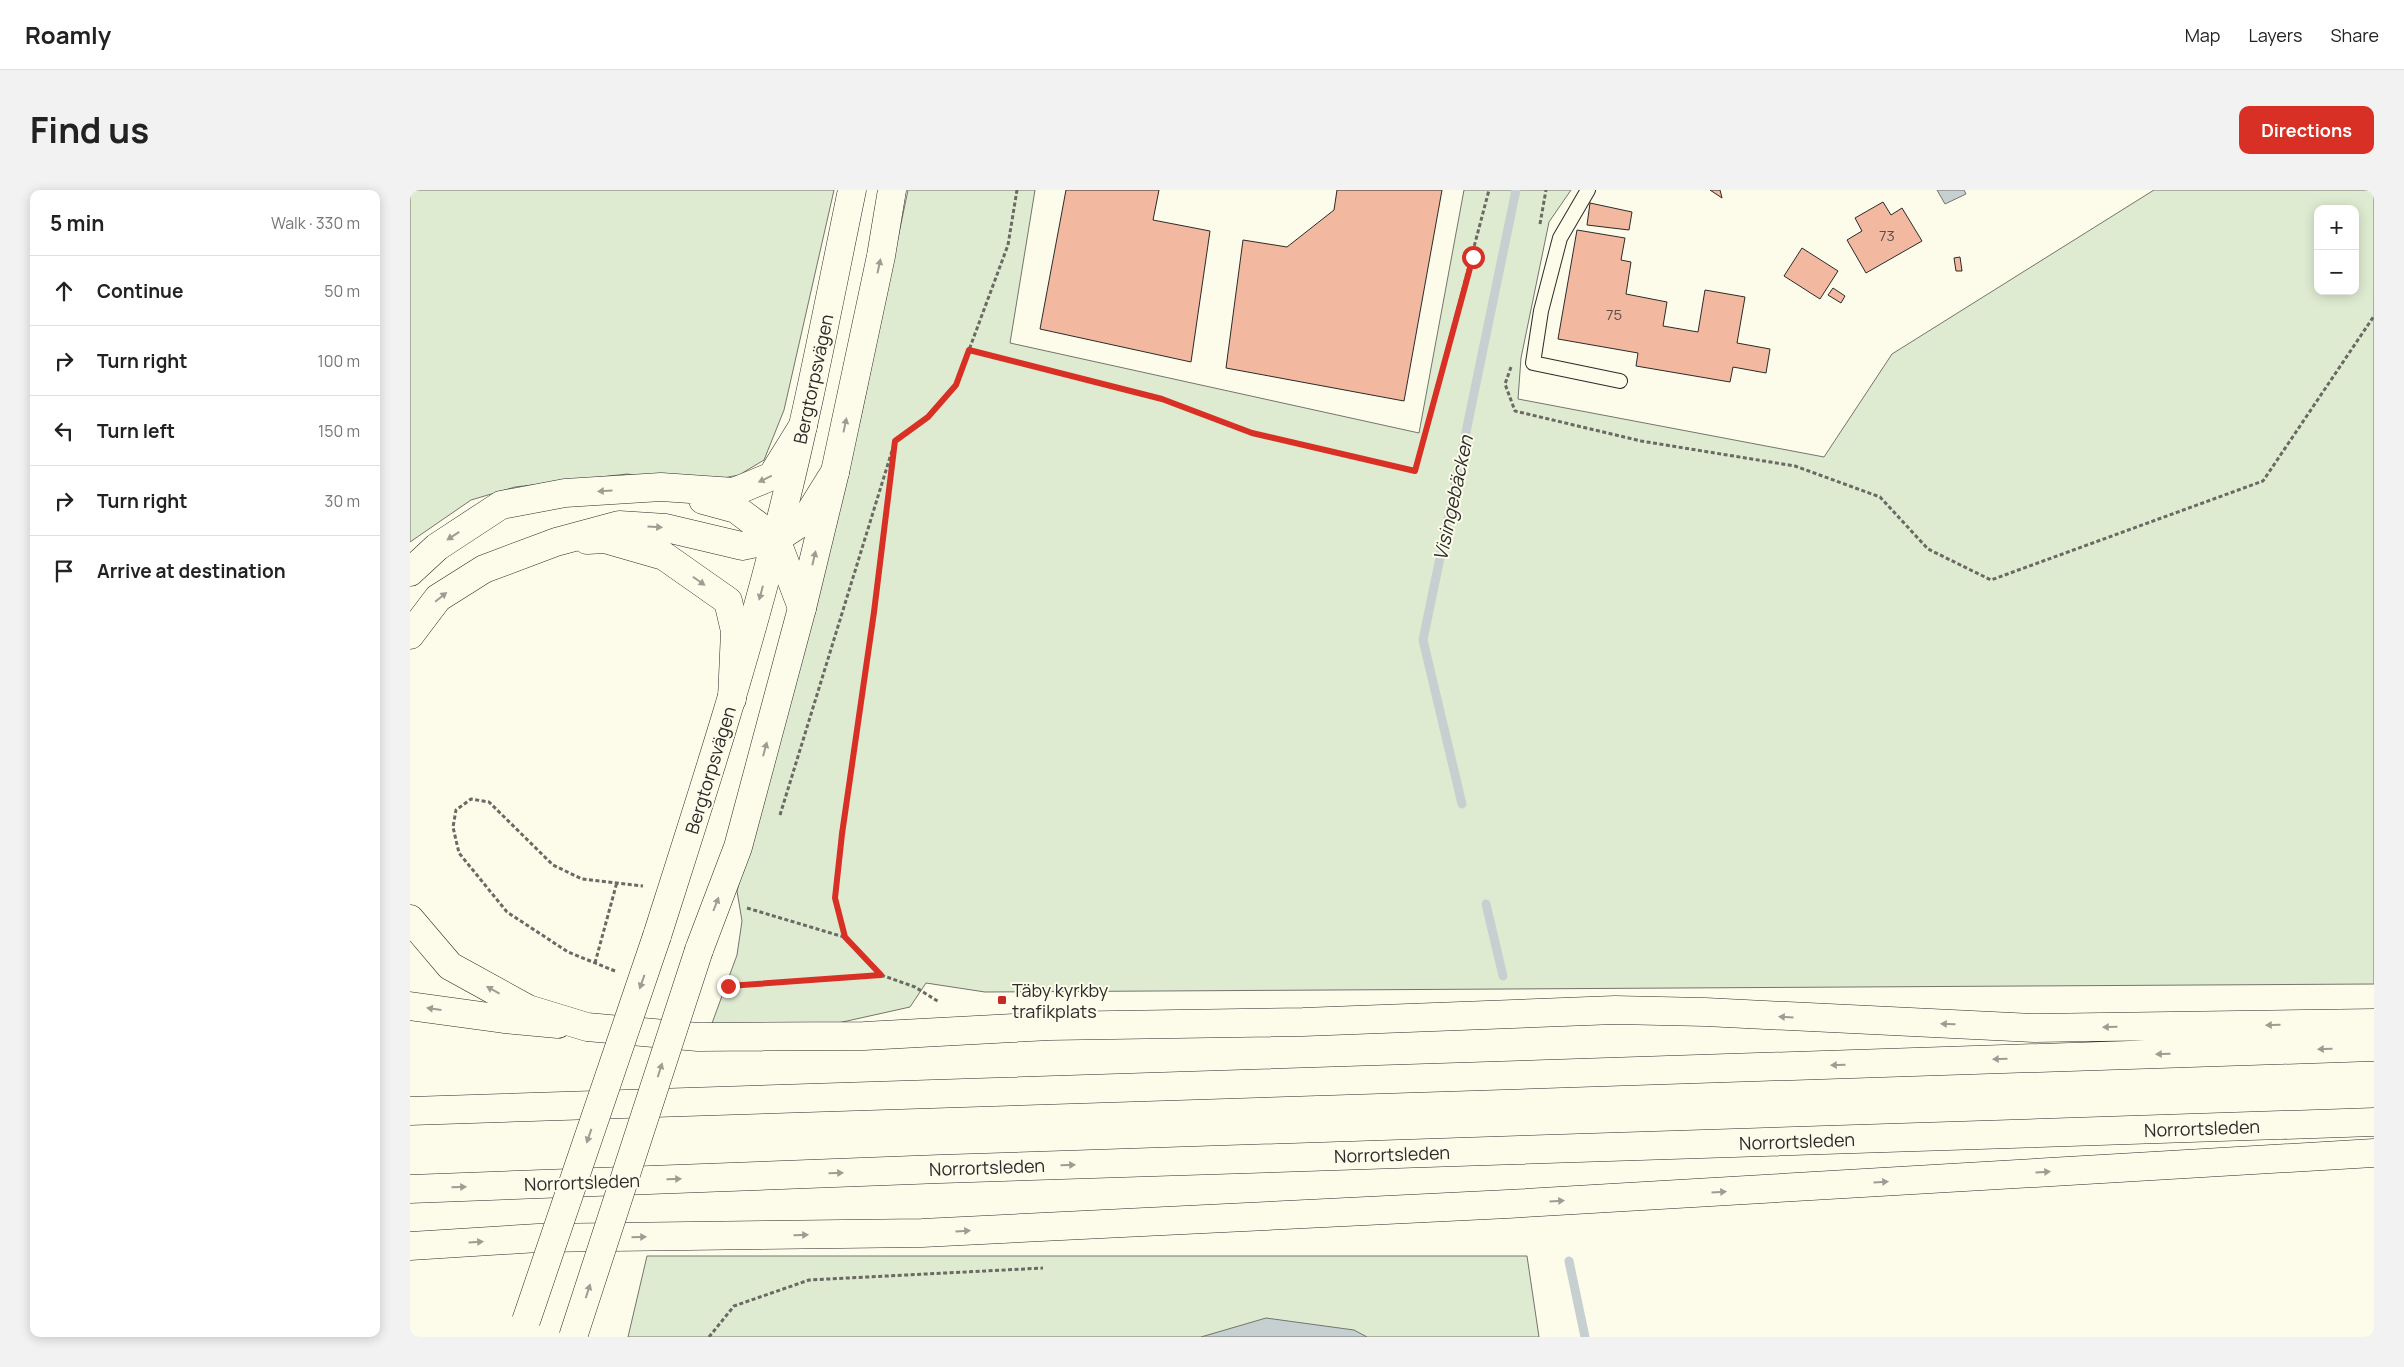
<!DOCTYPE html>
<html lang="en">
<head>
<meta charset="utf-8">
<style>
	:root { --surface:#fff; --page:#f2f2f2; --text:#222; --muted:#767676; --line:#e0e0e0; --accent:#d93025 }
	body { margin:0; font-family:Manrope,sans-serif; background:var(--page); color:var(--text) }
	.controls { position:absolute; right:15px; top:15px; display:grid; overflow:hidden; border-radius:10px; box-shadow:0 2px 12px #0003 }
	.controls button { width:45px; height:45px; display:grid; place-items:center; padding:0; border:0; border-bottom:1px solid var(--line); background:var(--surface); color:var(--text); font:25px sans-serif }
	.stop { position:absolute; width:15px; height:15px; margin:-11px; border:4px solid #d93025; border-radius:50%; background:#fff }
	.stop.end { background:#d93025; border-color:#fff; box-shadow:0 1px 5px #0008 }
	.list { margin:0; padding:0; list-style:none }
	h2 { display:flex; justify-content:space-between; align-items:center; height:65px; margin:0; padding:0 20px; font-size:21px }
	h2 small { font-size:16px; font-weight:400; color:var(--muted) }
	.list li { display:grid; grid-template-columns:32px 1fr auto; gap:15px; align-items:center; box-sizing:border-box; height:70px; padding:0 20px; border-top:1px solid var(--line) }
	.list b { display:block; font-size:19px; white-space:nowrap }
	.list em { font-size:16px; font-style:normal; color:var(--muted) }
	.icon { flex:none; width:28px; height:28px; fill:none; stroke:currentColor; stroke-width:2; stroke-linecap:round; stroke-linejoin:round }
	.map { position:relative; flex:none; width:1964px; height:1147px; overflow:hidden; border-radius:10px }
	header { display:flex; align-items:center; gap:30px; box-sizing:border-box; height:70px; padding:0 25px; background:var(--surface); border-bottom:1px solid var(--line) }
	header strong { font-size:24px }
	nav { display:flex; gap:28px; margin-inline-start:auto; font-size:18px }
	.intro { display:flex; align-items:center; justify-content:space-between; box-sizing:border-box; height:120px; padding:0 30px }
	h1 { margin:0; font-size:35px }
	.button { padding:12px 22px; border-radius:10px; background:var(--accent); color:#fff; font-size:18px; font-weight:700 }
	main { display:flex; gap:30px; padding:0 30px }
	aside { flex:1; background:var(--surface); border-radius:10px; box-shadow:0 2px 12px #0003 }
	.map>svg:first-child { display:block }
</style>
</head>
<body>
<header>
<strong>Roamly</strong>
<nav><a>Map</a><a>Layers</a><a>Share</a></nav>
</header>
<div class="intro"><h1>Find us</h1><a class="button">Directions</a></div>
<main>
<aside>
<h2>5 min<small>Walk · 330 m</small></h2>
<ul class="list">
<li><svg class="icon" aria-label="ahead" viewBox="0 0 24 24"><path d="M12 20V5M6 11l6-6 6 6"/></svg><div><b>Continue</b></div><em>50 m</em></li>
<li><svg class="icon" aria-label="right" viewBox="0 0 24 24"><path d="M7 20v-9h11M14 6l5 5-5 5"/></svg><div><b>Turn right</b></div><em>100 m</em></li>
<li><svg class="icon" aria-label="left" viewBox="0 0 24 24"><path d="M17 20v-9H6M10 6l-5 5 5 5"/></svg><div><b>Turn left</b></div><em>150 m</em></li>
<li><svg class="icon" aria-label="right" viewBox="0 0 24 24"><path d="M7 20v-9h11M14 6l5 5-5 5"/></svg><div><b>Turn right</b></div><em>30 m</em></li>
<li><svg class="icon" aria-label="arrive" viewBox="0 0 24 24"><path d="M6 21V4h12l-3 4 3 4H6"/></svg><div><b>Arrive at destination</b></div></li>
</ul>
</aside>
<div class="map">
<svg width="1964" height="1147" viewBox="0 0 1964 1147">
	<rect width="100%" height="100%" fill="#fdfbea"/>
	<!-- green -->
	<path fill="#deebd1" stroke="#74746e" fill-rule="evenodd" d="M 0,0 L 424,0 L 374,220 L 354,270 L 329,285 L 287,293 L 217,284 L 105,297 L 61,310 L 0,352 Z
		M 498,0 L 625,0 L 600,153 L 1009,243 L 1054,0 L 1161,0 L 1139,32 L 1111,168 L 1108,209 L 1414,267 L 1482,164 L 1744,0 L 1964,0 L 1964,794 L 575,802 L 516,793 L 500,817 L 428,833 L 301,836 L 327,765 L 332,731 L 327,701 L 450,231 ZM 1908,19 L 1945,19 L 1945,101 L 1908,101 Z
		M 237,1066 L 1117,1066 L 1129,1147 L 218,1147 Z"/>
	<!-- water -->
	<path fill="#c7d0d0" stroke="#74746e" d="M 1527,0 L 1554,0 L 1556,4 L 1535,14 Z
		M 856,1128 L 944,1140 L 957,1147 L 791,1147 Z"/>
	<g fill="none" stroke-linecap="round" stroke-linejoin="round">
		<!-- stream -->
		<path stroke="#c7d0d0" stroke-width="9" d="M 1052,614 L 1013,450 L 1106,0
			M 1076,714 L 1093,786
			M 1159,1071 L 1175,1147"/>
	</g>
	<!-- building -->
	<path fill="#f2b8a0" stroke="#2b2b2b" d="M 656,0 L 749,0 L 743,30 L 800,41 L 781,172 L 630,139 Z
		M 927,0 L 1032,0 L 994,211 L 816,178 L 833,50 L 877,57 L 924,20 Z
		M 1300,0 L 1310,0 L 1312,8 Z
		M 1473,12 L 1481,25 L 1492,18 L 1512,51 L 1456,83 L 1437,50 L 1452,41 L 1445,28 Z
		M 1180,13 L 1222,22 L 1219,40 L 1177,35 Z
		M 1167,40 L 1215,48 L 1211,70 L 1221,72 L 1216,104 L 1257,112 L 1253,136 L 1288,142 L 1295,100 L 1335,107 L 1327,153 L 1360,159 L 1356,183 L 1323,177 L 1320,192 L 1226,176 L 1228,163 L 1148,149 Z
		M 1392,58 L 1428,81 L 1410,109 L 1374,86 Z
		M 1550,67 L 1552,81 L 1546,81 L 1544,68 Z
		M 1423,98 L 1435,106 L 1431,113 L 1418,105 Z"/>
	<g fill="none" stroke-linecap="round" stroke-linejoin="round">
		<!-- service casing -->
		<g stroke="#2b2b2b" stroke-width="16">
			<path id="service" d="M 1178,0 L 1150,48 L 1131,121 L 1123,173 L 1210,191"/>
		</g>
		<!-- secondary casing -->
		<g stroke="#2b2b2b" stroke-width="29">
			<path id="secondary" d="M 247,746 C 289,614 332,482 366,348 C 396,233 418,116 442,0
				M 289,760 L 328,657 L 392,418 L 425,282 L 471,66 L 482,0"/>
		</g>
		<!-- trunk casing -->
		<g stroke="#2b2b2b" stroke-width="29">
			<path id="trunk" d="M 293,310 L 326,319 L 366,349 L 392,418
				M 0,382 L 27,357 L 91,315 L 155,303 L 251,297 L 324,302 L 362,286 L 393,236
				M 0,816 L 94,829 L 148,834"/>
		</g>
		<!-- motorway casing -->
		<g stroke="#2b2b2b" stroke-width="29">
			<path id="motorway" d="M 177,350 L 195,349 L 254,366 L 318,411 L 325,441 L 322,509
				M 0,445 L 28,408 L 74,379 L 146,352 L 209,335 L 256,338 L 332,356 L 366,349 L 395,330 L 425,282
				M 0,729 L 40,776 L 118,819 L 177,837 L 288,847 L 454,846 L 640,836 L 893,832 L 1205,820 L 1295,822 L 1624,838 L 1964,833
				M 0,921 L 1964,857
				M 0,999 L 530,979 L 1964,932
				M 0,1056 L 128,1048 L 512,1043 L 1098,1014 L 1964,963"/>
		</g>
		<!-- path -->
		<path stroke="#6a6964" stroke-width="3" stroke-dasharray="4 2.5" stroke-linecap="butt" d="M 1130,34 L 1136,0
			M 559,160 L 752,209 L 842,243 L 1005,281 L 1079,0
			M 1101,177 L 1095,194 L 1105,221 L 1231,251 L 1385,276 L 1470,307 L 1518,359 L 1581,390 L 1853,291 L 1964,126
			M 370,625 L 485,251 L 518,227 L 546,195 L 598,55 L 607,0
			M 337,718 L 434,747
			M 185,773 L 207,692
			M 205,781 L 158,762 L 97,722 L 49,663 L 43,637 L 46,620 L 61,609 L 79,612 L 143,675 L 172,689 L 233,696
			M 471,785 L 435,747 L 425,708 L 431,643 L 464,422 L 484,261
			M 309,796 L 471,785 L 505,797 L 529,812
			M 299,1147 L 324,1116 L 399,1090 L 633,1078"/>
		<!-- service -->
		<use href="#service" stroke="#fdfbea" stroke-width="14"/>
		<!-- secondary -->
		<use href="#secondary" stroke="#fdfbea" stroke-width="28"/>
		<!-- trunk -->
		<use href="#trunk" stroke="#fdfbea" stroke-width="28"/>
		<!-- motorway -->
		<use href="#motorway" stroke="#fdfbea" stroke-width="28"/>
		<!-- secondary-bridge casing -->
		<g stroke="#2b2b2b" stroke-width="29" stroke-linecap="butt">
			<path id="secondary-bridge" d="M 116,1131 L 247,746
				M 163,1147 L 289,760"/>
		</g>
		<!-- secondary-bridge -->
		<use href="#secondary-bridge" stroke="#fdfbea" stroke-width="28"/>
	</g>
	<!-- one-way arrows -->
	<defs><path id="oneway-solid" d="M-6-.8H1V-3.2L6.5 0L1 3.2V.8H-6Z" transform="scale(1.25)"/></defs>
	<g fill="#9e9d94">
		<use href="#oneway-solid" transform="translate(469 76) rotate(-78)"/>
		<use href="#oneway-solid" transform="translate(435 235) rotate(-78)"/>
		<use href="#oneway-solid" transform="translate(355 289) rotate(154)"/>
		<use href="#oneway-solid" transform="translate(195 301) rotate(177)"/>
		<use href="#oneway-solid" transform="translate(245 337) rotate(4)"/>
		<use href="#oneway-solid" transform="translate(43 346) rotate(147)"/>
		<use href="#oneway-solid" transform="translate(404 368) rotate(-77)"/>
		<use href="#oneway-solid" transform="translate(289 391) rotate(35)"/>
		<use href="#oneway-solid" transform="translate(351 403) rotate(105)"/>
		<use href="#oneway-solid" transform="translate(31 407) rotate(-39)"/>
		<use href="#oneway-solid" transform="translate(355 559) rotate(-75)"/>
		<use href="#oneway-solid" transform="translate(306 714) rotate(-69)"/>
		<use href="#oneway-solid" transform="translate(232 792) rotate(109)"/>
		<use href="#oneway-solid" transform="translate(83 800) rotate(-151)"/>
		<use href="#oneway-solid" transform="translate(24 819) rotate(-172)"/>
		<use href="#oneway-solid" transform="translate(1376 827) rotate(-177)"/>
		<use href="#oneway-solid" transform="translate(1538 834) rotate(-178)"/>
		<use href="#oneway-solid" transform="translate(1863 835) rotate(179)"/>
		<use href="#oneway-solid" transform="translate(1700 837) rotate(179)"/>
		<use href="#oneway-solid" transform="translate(1915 859) rotate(178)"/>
		<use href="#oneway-solid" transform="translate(1753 864) rotate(178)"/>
		<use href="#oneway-solid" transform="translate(1590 869) rotate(178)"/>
		<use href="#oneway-solid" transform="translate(1428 875) rotate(178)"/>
		<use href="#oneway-solid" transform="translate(250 880) rotate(-72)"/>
		<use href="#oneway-solid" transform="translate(179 946) rotate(109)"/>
		<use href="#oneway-solid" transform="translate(658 975) rotate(-2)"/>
		<use href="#oneway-solid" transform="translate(1633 982) rotate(-3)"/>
		<use href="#oneway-solid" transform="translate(426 983) rotate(-2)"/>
		<use href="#oneway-solid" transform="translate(264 989) rotate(-2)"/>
		<use href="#oneway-solid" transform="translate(1471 992) rotate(-3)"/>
		<use href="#oneway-solid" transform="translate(49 997) rotate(-2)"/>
		<use href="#oneway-solid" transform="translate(1309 1002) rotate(-3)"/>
		<use href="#oneway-solid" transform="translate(1147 1011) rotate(-3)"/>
		<use href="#oneway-solid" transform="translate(553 1041) rotate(-3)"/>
		<use href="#oneway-solid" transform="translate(391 1045) rotate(-1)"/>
		<use href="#oneway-solid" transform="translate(229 1047) rotate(-1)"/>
		<use href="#oneway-solid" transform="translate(66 1052) rotate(-3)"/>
		<use href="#oneway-solid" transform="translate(178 1101) rotate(-72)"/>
	</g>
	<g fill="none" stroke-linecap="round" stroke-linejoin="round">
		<!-- route -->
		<path stroke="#d93025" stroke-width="6" d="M 318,796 L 471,785 L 435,747 L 425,708 L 432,644 L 464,422 L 485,251 L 518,227 L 546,195 L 559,160 L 752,209 L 842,243 L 1005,281 L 1063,67"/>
	</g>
	<!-- markers -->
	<rect fill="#c62828" stroke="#fdfbea" stroke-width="2" x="587" y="805" width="10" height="10" rx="2.5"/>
	<g text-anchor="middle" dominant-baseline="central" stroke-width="4" stroke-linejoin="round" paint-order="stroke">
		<!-- number labels -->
		<g font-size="15" fill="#5d4e48">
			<text x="1477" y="45">73</text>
			<text x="1204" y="124">75</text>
		</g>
		<!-- street labels -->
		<g font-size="18" fill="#2b2b2b" stroke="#fdfbea">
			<text transform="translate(403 189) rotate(-78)">Bergtorpsvägen</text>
			<text transform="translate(300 580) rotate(-73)">Bergtorpsvägen</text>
			<text transform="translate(1792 938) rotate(-2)">Norrortsleden</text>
			<text transform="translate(1387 951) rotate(-2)">Norrortsleden</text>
			<text transform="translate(982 964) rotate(-2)">Norrortsleden</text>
			<text transform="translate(577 977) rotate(-2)">Norrortsleden</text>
			<text transform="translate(172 992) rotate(-2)">Norrortsleden</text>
		</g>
		<!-- poi labels -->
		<g font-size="18" fill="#2b2b2b" stroke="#fdfbea" text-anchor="start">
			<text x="602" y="800">Täby kyrkby<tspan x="602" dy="21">trafikplats</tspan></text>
		</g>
		<!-- water labels -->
		<g font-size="19" font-style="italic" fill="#2b2b2b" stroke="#fdfbea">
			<text transform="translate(1043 308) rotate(-78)">Visingebäcken</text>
		</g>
	</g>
</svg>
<div class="controls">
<button>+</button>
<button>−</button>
</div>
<div class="stop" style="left:1063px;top:67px"></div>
<div class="stop end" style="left:318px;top:796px"></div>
</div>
</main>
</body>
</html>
